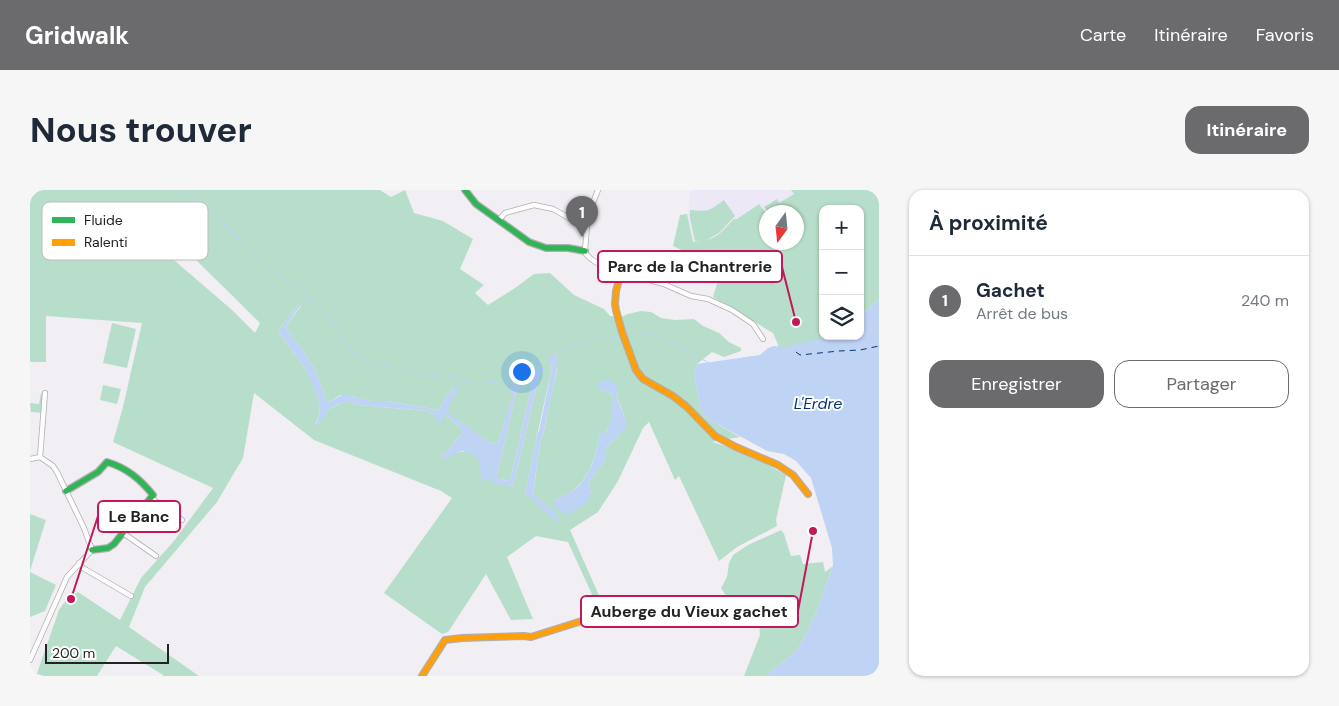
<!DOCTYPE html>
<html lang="fr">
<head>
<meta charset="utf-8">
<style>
	:root { --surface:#fff; --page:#f6f6f7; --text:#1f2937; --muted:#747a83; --line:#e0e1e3; --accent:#6b6a6d }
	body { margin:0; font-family:"DM Sans",sans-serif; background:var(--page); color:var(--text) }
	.controls { position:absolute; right:15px; top:15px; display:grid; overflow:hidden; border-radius:10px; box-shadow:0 1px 4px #0004 }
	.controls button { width:45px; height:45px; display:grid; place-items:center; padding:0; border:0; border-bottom:1px solid var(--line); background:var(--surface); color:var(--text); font:25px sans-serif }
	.compass { position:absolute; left:729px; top:15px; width:45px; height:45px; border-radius:50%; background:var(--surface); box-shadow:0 1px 4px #0004; rotate:195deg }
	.scale { position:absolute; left:15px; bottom:12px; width:124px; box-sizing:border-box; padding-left:5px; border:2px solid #232225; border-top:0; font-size:14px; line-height:18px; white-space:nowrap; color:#232225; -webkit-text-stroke:4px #fff; paint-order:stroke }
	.you { position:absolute; left:491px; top:181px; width:18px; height:18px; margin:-12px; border:4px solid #fff; border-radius:50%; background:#1a73e8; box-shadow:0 0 0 8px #1a73e833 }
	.badge { display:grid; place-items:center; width:32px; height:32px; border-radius:50%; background:var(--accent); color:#fff; font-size:16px; font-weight:700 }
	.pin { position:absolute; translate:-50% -41px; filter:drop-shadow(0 1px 2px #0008) }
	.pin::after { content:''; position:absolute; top:26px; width:18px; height:15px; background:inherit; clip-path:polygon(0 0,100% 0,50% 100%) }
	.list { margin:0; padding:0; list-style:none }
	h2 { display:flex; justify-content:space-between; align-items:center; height:65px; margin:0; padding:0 20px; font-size:21px }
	h2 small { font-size:16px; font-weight:400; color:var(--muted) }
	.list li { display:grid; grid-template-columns:32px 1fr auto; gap:15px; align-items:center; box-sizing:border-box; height:90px; padding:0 20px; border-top:1px solid var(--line) }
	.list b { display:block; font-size:19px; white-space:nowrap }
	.list p { margin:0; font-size:16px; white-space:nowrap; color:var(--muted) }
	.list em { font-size:16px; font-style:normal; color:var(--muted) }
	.actions { display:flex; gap:10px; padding:15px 20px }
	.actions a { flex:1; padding:11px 0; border:1px solid var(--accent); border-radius:15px; text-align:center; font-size:18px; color:var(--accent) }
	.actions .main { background:var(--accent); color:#fff }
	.icon { flex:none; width:28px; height:28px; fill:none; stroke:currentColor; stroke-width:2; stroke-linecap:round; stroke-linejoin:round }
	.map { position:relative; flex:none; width:849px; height:486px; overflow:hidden; border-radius:15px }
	header { display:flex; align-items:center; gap:30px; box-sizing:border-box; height:70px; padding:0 25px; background:var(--accent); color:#fff }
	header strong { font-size:24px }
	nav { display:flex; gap:28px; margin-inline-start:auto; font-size:18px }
	.intro { display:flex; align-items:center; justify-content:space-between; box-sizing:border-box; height:120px; padding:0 30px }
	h1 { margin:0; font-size:35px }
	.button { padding:12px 22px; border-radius:15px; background:var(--accent); color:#fff; font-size:18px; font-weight:700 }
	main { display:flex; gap:30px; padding:0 30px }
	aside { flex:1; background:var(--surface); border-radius:15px; box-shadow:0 1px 4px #0004 }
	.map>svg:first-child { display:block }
</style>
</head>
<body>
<header>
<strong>Gridwalk</strong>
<nav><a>Carte</a><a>Itinéraire</a><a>Favoris</a></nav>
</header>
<div class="intro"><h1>Nous trouver</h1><a class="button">Itinéraire</a></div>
<main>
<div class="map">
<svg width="849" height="486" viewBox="0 0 849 486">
	<rect width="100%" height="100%" fill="#f1eff4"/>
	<!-- education -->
	<path fill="#ece8f6" d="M 660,0 L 849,0 L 830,19 L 793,19 L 744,119 L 729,109 L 739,53 L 766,52 L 766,22 L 737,22 L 728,13 L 707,30 L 704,29 L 691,43 L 682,48 L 663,52 L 657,24 L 659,20 Z"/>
	<!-- green -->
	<path fill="#b7deca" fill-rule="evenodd" d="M 0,0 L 350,0 L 361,7 L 375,0 L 384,23 L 413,31 L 443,49 L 430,79 L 454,95 L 445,103 L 458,115 L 485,98 L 504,84 L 520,83 L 544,105 L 574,119 L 580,126 L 591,127 L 598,124 L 611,121 L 621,122 L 631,128 L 645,130 L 664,129 L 673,136 L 689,143 L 699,152 L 711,158 L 711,161 L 694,167 L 682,162 L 667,174 L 664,183 L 671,221 L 680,230 L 710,247 L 682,252 C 708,259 733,272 756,285 L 746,330 L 747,336 L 707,357 L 689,371 L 649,286 L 645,290 L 619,232 L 613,238 L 588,291 L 568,322 L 540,340 L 576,421 L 570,422 L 538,352 L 506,346 L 477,367 L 503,429 L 481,430 L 456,384 L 418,442 L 412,444 L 354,403 L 422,308 L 411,301 L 284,250 L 224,203 L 213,268 L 187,312 L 115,397 L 99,437 L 169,486 L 133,486 L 133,485 L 86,456 L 67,486 L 6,486 L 29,420 L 36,410 L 48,402 L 90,430 L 111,388 L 144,351 L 183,298 L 83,252 L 93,217 L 112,133 L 16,126 L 16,172 L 0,172 ZM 147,54 L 168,72 L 230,133 L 225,143 L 202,120 L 137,64 L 141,58 ZM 269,114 L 271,116 L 255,137 L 274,162 L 285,180 L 297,211 L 300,212 L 310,205 L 322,206 L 328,208 L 341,211 L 357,211 L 409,220 L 417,205 L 424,198 L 428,200 L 415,221 L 462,254 L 468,253 L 482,208 L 484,204 L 482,200 L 480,200 L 490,197 L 487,199 L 467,285 L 467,288 L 478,291 L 481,288 L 504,185 L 508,177 L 513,181 L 510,182 L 485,288 L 482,297 L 459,288 L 452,288 C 450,283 451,278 450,272 C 446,254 422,264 411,267 L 414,262 L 417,262 L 431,244 L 431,238 L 416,226 L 405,225 L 396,221 L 329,215 L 322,212 L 315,211 L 298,220 L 289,233 L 285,234 C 296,218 284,199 278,183 L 276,182 L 276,180 L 248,141 ZM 527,164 L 526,176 L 527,180 L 513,245 L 510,250 L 511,253 L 509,261 L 503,305 L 530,331 L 495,303 L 507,247 L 506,245 L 508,241 L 522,178 L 519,174 ZM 569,199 L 588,201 L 586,206 C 600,237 599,235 575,259 L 575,270 L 559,292 L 561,305 L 523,311 C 530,307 539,304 545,299 C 561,285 566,264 570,244 L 574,244 L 581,232 L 581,211 L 584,211 L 582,204 Z
		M 761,0 L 849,0 L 849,109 L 830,126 L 830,19 L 793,19 L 793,146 L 801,146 L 760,157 L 749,157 L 743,143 L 683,107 L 690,83 C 685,80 683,81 678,81 C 671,81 667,77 662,74 L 662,65 L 643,56 L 650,25 L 657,24 L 663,52 L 670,51 L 665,51 L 660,28 L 660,20 C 679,22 679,21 694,10 L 705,26 L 690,42 L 677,50 C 689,47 696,37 704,29 L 707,29 L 729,14 L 736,23 L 736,52 L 766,52 L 766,22 L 738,22 L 734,17 L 747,9 L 749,13 L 764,4 Z
		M 82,133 L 106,139 L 97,178 L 73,173 Z
		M 73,195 L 91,199 L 87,214 L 70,210 Z
		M 11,203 L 13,203 L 12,223 L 1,222 L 0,213 L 9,214 Z
		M 0,324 L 16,330 L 0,381 Z
		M 751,340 L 754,344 L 761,366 L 770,365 L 773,374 L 793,372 L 795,382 L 803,376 L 786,423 L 770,456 L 760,467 L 735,486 L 714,486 L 730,445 L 729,430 L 695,404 L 691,398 L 697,387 L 699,373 L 703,365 L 718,355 Z
		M 0,382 L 26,395 L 15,421 L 0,427 Z"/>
	<!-- water -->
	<path fill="#bfd3f4" d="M 849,109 L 849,486 L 735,486 L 760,467 L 770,456 L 786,423 L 803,376 L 802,358 L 781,288 L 766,271 L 754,264 L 737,261 L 680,230 L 671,221 L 664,183 L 667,174 L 730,165 L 738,158 L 744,156 L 760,157 L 763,155 L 801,146 L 830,146 L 830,126 Z
		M 269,114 L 271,115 L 255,137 L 274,162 L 285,180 L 297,211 L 300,212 L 313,204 L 341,211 L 357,211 L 409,220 L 417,205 L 426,196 L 431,199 L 428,200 L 416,221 L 462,254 L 468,253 L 482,207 L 484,204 L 482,200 L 477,201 L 474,199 L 483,198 L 488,194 L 491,197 L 487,199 L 467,285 L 468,288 L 477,291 L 481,288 L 504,185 L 506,182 L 505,180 L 507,180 L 508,177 L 513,178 L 513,181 L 510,182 L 485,288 L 482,297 L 464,293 L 459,288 L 455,291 L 452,290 C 449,279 452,267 440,263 C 437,262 434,261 432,261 C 425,262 419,268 413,270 L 411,267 L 414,262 L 417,262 L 431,244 L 431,238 L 416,226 L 413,227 L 411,233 L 405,230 L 405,225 L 396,221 L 329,215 C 315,208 311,213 298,220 L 298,223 L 286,236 L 285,235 C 296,218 284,200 278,184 L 276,182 L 276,180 L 248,141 Z
		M 528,164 C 527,170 527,177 526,183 C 523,204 517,224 513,245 L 510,250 L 511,253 L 509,261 L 503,304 L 521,318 L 530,331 L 527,333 L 495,303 L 507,247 L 506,245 L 509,241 L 522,178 L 519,174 L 520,168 Z
		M 578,189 L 587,195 L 588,201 L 586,206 L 597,233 L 594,240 L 575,259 L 575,270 L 559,292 L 561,305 L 555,314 L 537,325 C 531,323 525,317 523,311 C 530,307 538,304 544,300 C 561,287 566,264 570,244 L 574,244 L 581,232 L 581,211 L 584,211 L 582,204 L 569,199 L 567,196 L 568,193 Z"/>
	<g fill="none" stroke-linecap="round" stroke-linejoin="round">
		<!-- stream -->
		<path stroke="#bfd3f4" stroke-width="1" d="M 144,0 L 167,8 L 174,13 L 229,70 L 269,100 L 291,120 L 301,131 L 319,160 L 329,168 L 337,171 L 363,176 L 372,181 L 418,186 L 447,194 L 476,191 L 484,189 L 526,163 L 568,147 L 583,147 L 590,145
			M 595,143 C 620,134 657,162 679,173"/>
		<!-- ferry -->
		<path stroke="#083473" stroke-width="1" stroke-dasharray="6 5" stroke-linecap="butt" d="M 766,162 L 770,165 L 809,161 L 830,160 L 849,156"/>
		<!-- street casing -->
		<g stroke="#afaeb1" stroke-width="6">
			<path id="street" d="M 568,0 L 559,23 L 557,35 L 555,61 L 556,64 L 561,69 L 575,78 L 634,94 L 661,106 L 678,109 L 702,120 L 723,134 L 733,149
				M 469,30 L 475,23 L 504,15 L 523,19 L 548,33 L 557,35
				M 10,267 L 15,203
				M 0,269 L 10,267
				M 121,308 L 152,330
				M 93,343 L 126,366
				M 49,373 L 53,378 L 101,406
				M 0,470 L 37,387 L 62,360 L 54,338 L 27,282 L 23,276 L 10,267"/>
		</g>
		<!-- fast casing -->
		<g stroke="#afaeb1" stroke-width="8">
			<path id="fast" d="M 435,0 L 446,14 L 499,52 L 516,58 L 538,58 L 555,61
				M 36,301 L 68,282 L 77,272 C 97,278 110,289 123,305 L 84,354 L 78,358 L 62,360"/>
		</g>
		<!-- slow casing -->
		<g stroke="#afaeb1" stroke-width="8">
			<path id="slow" d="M 591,83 L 586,101 L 585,114 L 586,120 L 592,142 L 606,180 L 613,189 L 643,206 L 657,217 L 685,246 L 706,257 L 748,275 L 763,285 L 778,304
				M 392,486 L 415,450 L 432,448 L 494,446 L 501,447 L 574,424"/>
		</g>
		<!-- street -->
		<use href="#street" stroke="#fdfdfd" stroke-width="4.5"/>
		<!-- fast -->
		<use href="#fast" stroke="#30b455" stroke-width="5.5"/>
		<!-- slow -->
		<use href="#slow" stroke="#ff9f0a" stroke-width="5.5"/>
	</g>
	<g text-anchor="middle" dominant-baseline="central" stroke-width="4" stroke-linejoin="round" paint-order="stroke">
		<!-- water labels -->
		<g font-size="16" font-style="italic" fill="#083473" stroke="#fff">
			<text x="788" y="213">L'Erdre</text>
		</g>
	</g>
	<!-- legend -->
	<rect x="12" y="12" width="166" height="58" rx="8" fill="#fff" stroke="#bdbdbe" stroke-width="1"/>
	<rect x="22" y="27" width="23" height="6" fill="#30b455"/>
	<rect x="22" y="49" width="23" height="7" fill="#ff9f0a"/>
	<g font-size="14" fill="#232225">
		<text x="54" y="35">Fluide</text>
		<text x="54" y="57">Ralenti</text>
	</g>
	<!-- callouts -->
	<path fill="none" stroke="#c2185b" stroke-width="2" d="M766 132L752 77M41 409L68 326M783 341L768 421"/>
	<g fill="#c2185b" stroke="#fff" stroke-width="2">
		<circle cx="766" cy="132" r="5"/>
		<circle cx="41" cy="409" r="5"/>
		<circle cx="783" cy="341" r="5"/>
	</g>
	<g fill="#fff" stroke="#c2185b" stroke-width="2">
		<rect x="568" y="61" width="184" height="31" rx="5"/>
		<rect x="68" y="311" width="82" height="31" rx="5"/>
		<rect x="551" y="406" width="217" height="31" rx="5"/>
	</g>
	<g font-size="16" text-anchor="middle" font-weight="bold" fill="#232225">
		<text x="660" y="82">Parc de la Chantrerie</text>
		<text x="109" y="332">Le Banc</text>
		<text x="659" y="427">Auberge du Vieux gachet</text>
	</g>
</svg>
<div class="controls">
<button>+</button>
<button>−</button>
<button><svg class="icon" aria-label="layers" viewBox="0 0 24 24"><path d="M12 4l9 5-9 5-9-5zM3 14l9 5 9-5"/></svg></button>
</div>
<svg class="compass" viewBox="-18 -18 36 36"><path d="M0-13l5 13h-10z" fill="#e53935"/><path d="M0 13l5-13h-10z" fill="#747a83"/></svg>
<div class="scale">200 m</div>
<div class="you"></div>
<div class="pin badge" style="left:552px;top:47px">1</div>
</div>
<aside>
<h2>À proximité<small></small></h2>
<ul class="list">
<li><span class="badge">1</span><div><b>Gachet</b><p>Arrêt de bus</p></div><em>240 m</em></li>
</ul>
<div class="actions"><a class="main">Enregistrer</a><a>Partager</a></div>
</aside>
</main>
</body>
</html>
